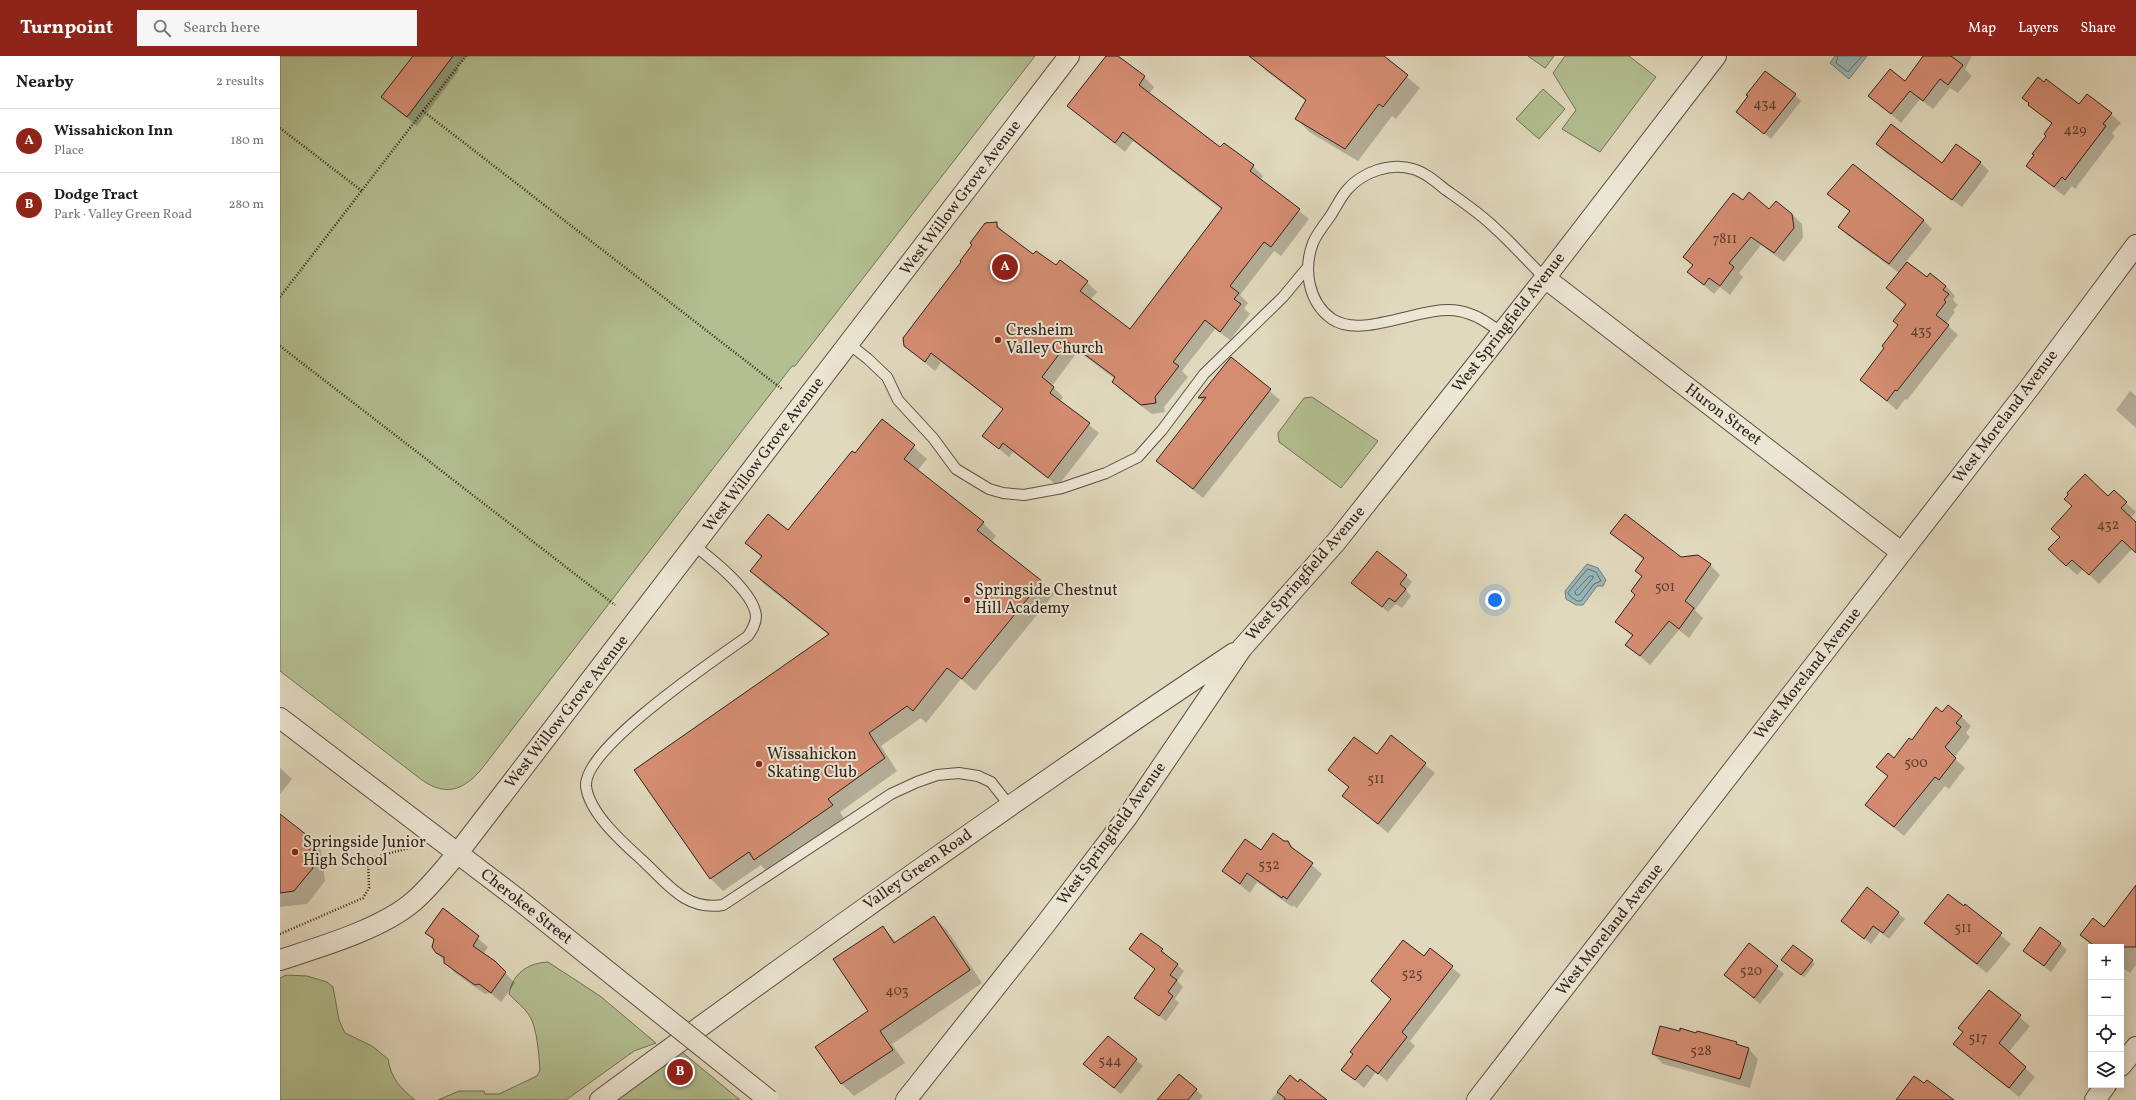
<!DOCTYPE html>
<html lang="en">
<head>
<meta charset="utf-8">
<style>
	:root { --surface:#fff; --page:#f6f6f6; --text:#202124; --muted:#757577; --line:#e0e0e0; --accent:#8f2418 }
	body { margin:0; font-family:Vollkorn,serif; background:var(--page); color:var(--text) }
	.controls { position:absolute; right:12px; bottom:12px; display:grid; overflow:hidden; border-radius:0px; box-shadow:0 2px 10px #0003 }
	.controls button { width:36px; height:36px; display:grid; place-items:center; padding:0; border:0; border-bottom:1px solid var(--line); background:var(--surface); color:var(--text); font:20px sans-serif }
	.you { position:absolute; left:1215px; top:544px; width:14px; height:14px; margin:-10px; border:3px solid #fff; border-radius:50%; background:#1a73e8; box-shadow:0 0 0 6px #1a73e833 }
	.badge { display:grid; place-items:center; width:26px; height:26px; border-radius:50%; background:var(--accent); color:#fff; font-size:13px; font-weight:700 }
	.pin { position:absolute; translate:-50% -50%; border:2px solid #fff; box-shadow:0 1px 4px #0006 }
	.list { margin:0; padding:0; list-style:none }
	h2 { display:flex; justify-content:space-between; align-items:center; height:52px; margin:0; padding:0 16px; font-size:17px }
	h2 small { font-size:13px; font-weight:400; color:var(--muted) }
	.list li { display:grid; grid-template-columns:26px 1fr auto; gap:12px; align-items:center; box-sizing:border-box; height:64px; padding:0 16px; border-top:1px solid var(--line) }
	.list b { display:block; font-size:15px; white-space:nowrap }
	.list p { margin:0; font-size:13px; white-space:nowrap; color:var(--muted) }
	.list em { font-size:13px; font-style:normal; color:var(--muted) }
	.icon { flex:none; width:22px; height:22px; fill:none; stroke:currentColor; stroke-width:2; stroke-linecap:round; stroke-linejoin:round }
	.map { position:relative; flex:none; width:1856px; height:1044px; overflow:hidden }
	header { display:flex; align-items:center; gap:24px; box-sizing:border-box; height:56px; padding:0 20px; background:var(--accent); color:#fff }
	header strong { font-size:19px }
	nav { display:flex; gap:22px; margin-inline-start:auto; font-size:14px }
	.search { width:280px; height:36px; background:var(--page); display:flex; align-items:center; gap:10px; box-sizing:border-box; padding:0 14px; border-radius:0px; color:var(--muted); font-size:15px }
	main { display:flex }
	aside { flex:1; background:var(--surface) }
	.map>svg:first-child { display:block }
</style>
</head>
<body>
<header>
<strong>Turnpoint</strong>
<div class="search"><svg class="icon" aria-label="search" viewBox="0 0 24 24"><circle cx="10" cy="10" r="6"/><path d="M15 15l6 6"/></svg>Search here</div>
<nav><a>Map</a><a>Layers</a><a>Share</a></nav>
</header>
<main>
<aside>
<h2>Nearby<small>2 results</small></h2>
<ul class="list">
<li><span class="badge">A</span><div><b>Wissahickon Inn</b><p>Place</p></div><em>180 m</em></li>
<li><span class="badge">B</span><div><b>Dodge Tract</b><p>Park · Valley Green Road</p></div><em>280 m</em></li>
</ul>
</aside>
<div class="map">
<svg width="1856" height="1044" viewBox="0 0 1856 1044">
	<rect width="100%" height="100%" fill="#e1d9bd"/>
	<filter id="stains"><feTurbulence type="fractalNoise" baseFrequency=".005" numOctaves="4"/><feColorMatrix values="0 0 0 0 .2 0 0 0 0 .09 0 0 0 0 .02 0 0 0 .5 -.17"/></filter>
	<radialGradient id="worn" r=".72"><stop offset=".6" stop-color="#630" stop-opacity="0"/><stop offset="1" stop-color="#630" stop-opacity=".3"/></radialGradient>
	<!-- green -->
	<path fill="#b3bf91" stroke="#727156" d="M 0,0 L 755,0 L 515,310 L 512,310 L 200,715 C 182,735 165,740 142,724 L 0,615 Z
		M 1248,0 L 1274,0 L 1265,12 Z
		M 1285,0 L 1349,0 L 1376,21 L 1320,96 L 1282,73 L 1296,54 L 1273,17 Z
		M 1263,33 L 1285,53 L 1259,83 L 1236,63 Z
		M 1032,341 L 1098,385 L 1061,432 L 999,386 L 998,377 L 1024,342 Z
		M 268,906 L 320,940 L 376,987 L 354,995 L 286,1044 L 158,1044 L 179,1035 L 204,1035 L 205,1038 L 219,1038 L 257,1020 L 260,1014 C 259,1000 257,970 249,959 C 244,951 235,945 229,938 C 233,917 248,907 268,906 Z
		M 6,919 L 27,920 L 47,926 L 53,931 L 59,964 L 65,977 L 92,990 L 108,1003 C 111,1022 120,1032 135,1044 L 0,1044 L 0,922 Z
		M 402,996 L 460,1044 L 336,1044 Z"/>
	<!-- water -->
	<path fill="#98b8bb" stroke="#6f7c7b" d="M 1555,0 L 1587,0 L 1569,23 L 1550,7 Z
		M 1307,508 L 1318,512 L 1326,524 L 1323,530 L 1317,530 L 1303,549 L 1296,549 L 1286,543 L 1285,535 Z"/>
	<!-- shadow -->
	<path fill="#0003" d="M 134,0 L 186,0 L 177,12 L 179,14 L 137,70 L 102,41 Z
		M 827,0 L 837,0 L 864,21 L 874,31 L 869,38 L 941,93 L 973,110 L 983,120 L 980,124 L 1029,163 L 1001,200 L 994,195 L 960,239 L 968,247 L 964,252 L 970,258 L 950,284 L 935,273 L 902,315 L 908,321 L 884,351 L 885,356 L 872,358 L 843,336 L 833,326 L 835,323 L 798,295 L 772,330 L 783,341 L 780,346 L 819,377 L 778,430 L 733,396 L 729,401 L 704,380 L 724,354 L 661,306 L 655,315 L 625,290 L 716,167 L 726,179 L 754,200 L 776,211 L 780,206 L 807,226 L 817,236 L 810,244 L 850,274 L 942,154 L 853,85 L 845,96 L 789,50 Z
		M 974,0 L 1102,0 L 1140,32 L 1116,63 L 1112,60 L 1078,105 L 1029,76 L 1017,63 L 1027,46 L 986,15 L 973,2 Z
		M 1645,0 L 1692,0 L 1685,13 L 1692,20 L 1678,37 L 1670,32 L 1653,53 L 1640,43 L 1621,67 L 1590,40 L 1625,26 Z
		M 1515,39 L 1521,45 L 1491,83 L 1457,56 L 1469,40 Z
		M 1749,49 L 1799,50 L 1831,58 L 1841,67 L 1832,77 L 1835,80 L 1795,133 L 1792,130 L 1784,140 L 1747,110 L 1767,80 L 1772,68 Z
		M 1597,88 L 1662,109 L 1700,106 L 1709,115 L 1682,151 L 1606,97 Z
		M 1549,138 L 1643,164 L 1652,173 L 1626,206 L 1647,223 L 1666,230 L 1675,240 L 1673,244 L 1678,249 L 1673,254 L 1675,256 L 1666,268 L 1678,279 L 1627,344 L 1625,343 L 1617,354 L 1581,324 L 1605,292 L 1618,269 L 1626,250 L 1607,232 L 1619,217 L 1567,179 L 1559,170 L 1570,156 Z
		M 1463,145 L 1490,154 L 1512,158 L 1522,168 L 1523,182 L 1504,206 L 1481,189 L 1459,217 L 1463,221 L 1450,239 L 1440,231 L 1434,238 L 1408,216 L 1413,210 L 1404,201 Z
		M 951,302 L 1000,344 L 923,442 L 877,405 L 923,346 L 919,342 Z
		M 1850,335 L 1856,340 L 1856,372 L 1836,354 Z
		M 603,364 L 647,403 L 637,415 L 703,467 L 716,480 L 711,486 L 761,525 L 774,538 L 695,635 L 681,623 L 646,667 L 641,662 L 601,690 L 617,715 L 560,756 L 564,762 L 487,816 L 481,809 L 443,835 L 431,823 L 355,714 L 549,579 L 484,528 L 472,515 L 482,502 L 466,487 L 508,476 Z
		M 1828,441 L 1846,447 L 1856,456 L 1850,462 L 1856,468 L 1856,496 L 1852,493 L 1819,528 L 1803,513 L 1797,519 L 1779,503 Z
		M 1332,477 L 1401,502 L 1430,509 L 1440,519 L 1415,554 L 1423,562 L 1409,582 L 1399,574 L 1370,609 L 1347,589 L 1353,581 L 1336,566 L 1356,540 L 1363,521 L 1356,514 L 1364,504 Z
		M 1126,520 L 1132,526 L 1126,534 L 1131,540 L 1122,552 L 1116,548 L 1108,556 L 1073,527 Z
		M 1663,657 L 1681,660 L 1691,670 L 1686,677 L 1690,681 L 1674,702 L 1685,712 L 1669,733 L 1665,730 L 1624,780 L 1586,749 L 1608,721 L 1598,711 L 1614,703 Z
		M 1111,681 L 1155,717 L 1108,777 L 1063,740 L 1070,733 L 1049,714 L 1097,699 Z
		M 0,712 L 12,723 L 0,738 Z
		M 0,759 L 41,794 L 45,825 L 27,848 L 0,851 Z
		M 1004,786 L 1008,786 L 1019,798 L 1042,818 L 1017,852 L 1013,849 L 1012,851 L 977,826 L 970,837 L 943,815 Z
		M 1856,831 L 1856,909 L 1850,917 L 1841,911 L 1841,891 L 1815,891 L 1801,878 L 1824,872 Z
		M 1587,832 L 1625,863 L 1609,883 L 1600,876 L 1591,888 L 1562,865 Z
		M 1685,850 L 1731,888 L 1707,917 L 1655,877 L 1646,867 Z
		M 163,853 L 208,891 L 203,898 L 214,906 L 235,927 L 221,946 L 210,937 L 205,938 L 175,917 L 157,897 L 155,885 L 147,877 Z
		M 654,862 L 667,874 L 702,927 L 612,988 L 625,1007 L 574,1040 L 562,1028 L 537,991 L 589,956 L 603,871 L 617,887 Z
		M 1781,888 L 1787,894 L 1771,916 L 1744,894 Z
		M 1469,889 L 1504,918 L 1480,948 L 1445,919 Z
		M 850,893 L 882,894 L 888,901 L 904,915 L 897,925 L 903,931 L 895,943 L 899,947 L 886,965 L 855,942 L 876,914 Z
		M 1150,894 L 1181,919 L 1130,985 L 1135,990 L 1107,1025 L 1096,1016 L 1084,1032 L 1062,1013 L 1112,944 L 1092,925 L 1144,901 Z
		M 1532,905 L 1535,908 L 1524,921 L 1505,907 Z
		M 1709,935 L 1750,970 L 1728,997 L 1755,1021 L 1739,1041 L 1675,988 L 1684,976 Z
		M 828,981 L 863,1010 L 841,1038 L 811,1014 Z
		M 1469,993 L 1478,1003 L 1470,1032 L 1383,1008 L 1373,998 Z
		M 899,1019 L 923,1040 L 920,1044 L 890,1044 Z
		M 1010,1021 L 1046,1044 L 991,1044 Z"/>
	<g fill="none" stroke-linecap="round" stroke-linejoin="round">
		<!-- shore -->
		<path stroke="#646e6b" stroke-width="1" d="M 1558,0 L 1556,7 L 1568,16 L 1582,0
			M 1308,513 L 1316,516 L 1321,525 L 1314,528 L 1301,545 L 1297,545 L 1290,540 L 1288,537 Z
			M 1310,520 L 1313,520 L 1313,522 L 1299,539 L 1296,539 L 1295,536 Z"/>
	</g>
	<!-- building -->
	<path fill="#d58d72" stroke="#31231b" d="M 133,0 L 173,0 L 127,61 L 101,41 Z
		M 826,0 L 838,0 L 865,20 L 859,29 L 940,91 L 944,87 L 974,109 L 970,115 L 1020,153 L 991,191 L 984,186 L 950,230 L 959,237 L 954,243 L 961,248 L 940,276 L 925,264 L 893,306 L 899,310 L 875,341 L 876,347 L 861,349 L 832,326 L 835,321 L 788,286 L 762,321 L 774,331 L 770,337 L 810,367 L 768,422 L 723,387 L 719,393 L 702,380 L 723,353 L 651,297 L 645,306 L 624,290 L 623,282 L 681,206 L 680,205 L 692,189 L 690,187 L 705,167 L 717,166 L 717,171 L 753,198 L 756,195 L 776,209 L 780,204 L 808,225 L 800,235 L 850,273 L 942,152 L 843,76 L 835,87 L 787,50 Z
		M 969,0 L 1104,0 L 1128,19 L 1103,51 L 1099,48 L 1065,93 L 1015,63 L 1026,44 Z
		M 1643,0 L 1671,0 L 1683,9 L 1668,29 L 1660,23 L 1643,45 L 1630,35 L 1611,58 L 1588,40 L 1610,13 L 1625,25 Z
		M 1485,15 L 1516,38 L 1484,78 L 1456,56 L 1468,40 L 1466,39 Z
		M 1758,21 L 1764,26 L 1766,23 L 1799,48 L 1807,38 L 1832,57 L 1823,68 L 1826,70 L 1785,124 L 1782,121 L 1774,131 L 1746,110 L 1754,99 L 1752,98 L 1766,80 L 1764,78 L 1772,67 L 1748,49 L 1749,47 L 1742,42 Z
		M 1611,68 L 1662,107 L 1676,88 L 1701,106 L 1672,144 L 1596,88 Z
		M 1573,108 L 1644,164 L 1609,208 L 1558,171 L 1570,155 L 1547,138 Z
		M 1469,136 L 1489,153 L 1496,145 L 1512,158 L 1514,172 L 1494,197 L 1471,181 L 1449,207 L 1454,211 L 1440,230 L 1429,222 L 1424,229 L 1407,216 L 1413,209 L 1403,201 L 1453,137 L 1463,144 Z
		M 1627,206 L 1647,221 L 1650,217 L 1666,230 L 1663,234 L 1669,238 L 1664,244 L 1666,246 L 1656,259 L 1669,269 L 1617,335 L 1615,334 L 1607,345 L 1580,324 L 1604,292 L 1602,290 L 1618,269 L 1613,265 L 1626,248 L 1606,232 Z
		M 951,301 L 991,333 L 913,433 L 876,405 L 926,341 L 918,342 Z
		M 602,363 L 635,389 L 624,403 L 704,466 L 697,474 L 762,525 L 682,623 L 667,612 L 633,655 L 627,650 L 589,677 L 605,702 L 548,743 L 553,749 L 474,804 L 469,796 L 430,823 L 354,714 L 549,578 L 470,515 L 482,500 L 465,487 L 488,458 L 508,474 L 572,395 L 575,397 Z
		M 1805,418 L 1828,440 L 1834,434 L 1847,446 L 1841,452 L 1856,466 L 1856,497 L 1842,484 L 1809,519 L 1792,504 L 1786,510 L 1768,493 L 1780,481 L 1771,473 L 1792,450 L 1784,443 L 1788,439 L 1787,437 Z
		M 1345,458 L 1401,501 L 1418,499 L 1431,508 L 1405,545 L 1414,552 L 1399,573 L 1389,565 L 1360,600 L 1345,589 L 1353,579 L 1335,566 L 1355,539 L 1351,535 L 1362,520 L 1355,515 L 1364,502 L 1330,477 Z
		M 1097,495 L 1127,519 L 1120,528 L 1126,533 L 1115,546 L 1109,542 L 1102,551 L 1071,527 Z
		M 1668,649 L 1682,660 L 1676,667 L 1681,671 L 1665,691 L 1676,702 L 1659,724 L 1655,721 L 1614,771 L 1585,749 L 1608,720 L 1596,711 L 1608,697 L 1614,702 L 1629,682 L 1632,684 L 1656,651 L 1662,656 Z
		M 1111,679 L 1146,707 L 1098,768 L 1062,740 L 1069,731 L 1048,714 L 1074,681 L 1097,698 Z
		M 0,758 L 28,780 L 33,812 L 14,835 L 0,837 Z
		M 993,777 L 1004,785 L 1008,785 L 1011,791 L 1033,807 L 1007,843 L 1003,840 L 1002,842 L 967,817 L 960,828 L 942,815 L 965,783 L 981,794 Z
		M 1856,829 L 1856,891 L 1816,891 L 1800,879 L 1813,862 L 1824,871 Z
		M 1587,831 L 1619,856 L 1603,877 L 1593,870 L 1584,883 L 1561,865 Z
		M 1668,838 L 1684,850 L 1685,848 L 1722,877 L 1697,908 L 1644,867 Z
		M 163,852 L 199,880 L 193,890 L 215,905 L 226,916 L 211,937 L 199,928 L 195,929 L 164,907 L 164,901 L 156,897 L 152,891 L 154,883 L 145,877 Z
		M 654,860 L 690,914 L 600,975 L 613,994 L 561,1028 L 535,991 L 588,955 L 553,903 L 603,870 L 614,887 Z
		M 1760,871 L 1781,887 L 1764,910 L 1743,895 Z
		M 861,877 L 883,893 L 881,895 L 898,908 L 890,919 L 897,924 L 888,936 L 893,940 L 879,960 L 854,942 L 875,913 L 849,893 Z
		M 1123,884 L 1144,900 L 1150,892 L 1173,910 L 1122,976 L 1127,981 L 1098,1018 L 1087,1009 L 1075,1024 L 1061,1014 L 1073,998 L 1070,996 L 1111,943 L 1091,925 Z
		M 1469,887 L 1498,910 L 1474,942 L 1444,919 Z
		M 1513,889 L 1533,904 L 1521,919 L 1501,904 Z
		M 1709,934 L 1741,959 L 1719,987 L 1746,1011 L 1729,1032 L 1673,988 L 1683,976 L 1678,972 Z
		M 1380,970 L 1400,975 L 1400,972 L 1416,977 L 1417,975 L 1457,986 L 1456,988 L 1469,992 L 1460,1023 L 1372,998 Z
		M 828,980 L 857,1003 L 834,1032 L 803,1008 Z
		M 899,1018 L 917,1033 L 908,1044 L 877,1044 Z
		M 1010,1019 L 1018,1026 L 1020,1023 L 1047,1044 L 1004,1044 L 1005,1042 L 997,1036 Z
		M 1634,1020 L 1644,1027 L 1647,1024 L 1674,1044 L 1616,1044 Z"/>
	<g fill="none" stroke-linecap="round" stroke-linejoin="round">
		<!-- lane casing -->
		<g stroke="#5d5044" stroke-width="12">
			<path id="lane" d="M 1222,277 C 1208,267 1196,258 1179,255 C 1143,248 1083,284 1052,263 C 1028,246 1023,213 1033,187 C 1037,177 1045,168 1051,159 C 1056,151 1061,141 1067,134 C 1082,116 1111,106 1133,113 C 1145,116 1156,126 1166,134 C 1183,146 1201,158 1216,173 C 1233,188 1248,206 1265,222
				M 569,288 L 588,303 L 607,321 L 618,344 L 653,382 L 676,413 L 709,433 L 723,437 L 744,439 L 782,432 L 826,417 L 858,401 L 882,374 L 924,318 L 1003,241 L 1027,212
				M 415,490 C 433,504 474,536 476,560 C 476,568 472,574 468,580 C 436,603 303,692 306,730 C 309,757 343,787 362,804 C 387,827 405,855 443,849 L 611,738 L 637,726 L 657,719 L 679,717 L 698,720 L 711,726 L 730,750"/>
		</g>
		<!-- street casing -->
		<g stroke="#5d5044" stroke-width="22">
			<path id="street" d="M 1265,222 L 1621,496
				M 0,662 L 239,844 L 335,921
				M 0,904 C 40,891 102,873 134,845 C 150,831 163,814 177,798 L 789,0
				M 1841,1010 L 1856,991
				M 320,1044 C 528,891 738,741 954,597
				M 626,1044 L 764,870 L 848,760 L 962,592 L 1056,486 L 1265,222 L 1436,0
				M 1197,1044 L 1750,331 L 1856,189
				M 1815,1044 L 1826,1029"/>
		</g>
		<!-- path -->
		<path stroke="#31231b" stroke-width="2.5" stroke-dasharray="1 2" stroke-linecap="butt" d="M 143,55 L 186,0
			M 0,72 L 82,135
			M 0,241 L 143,55 L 502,333
			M 0,290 L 335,549
			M 0,878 L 83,842 L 89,832 L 88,803 L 133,791"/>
		<!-- lane -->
		<use href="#lane" stroke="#ece6d4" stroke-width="10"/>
		<!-- street -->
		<use href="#street" stroke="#ece6d4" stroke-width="20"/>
		<!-- street-bridge casing -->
		<g stroke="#5d5044" stroke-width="22" stroke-linecap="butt">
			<path id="street-bridge" d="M 335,921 L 489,1044"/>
		</g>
		<!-- street-bridge -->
		<use href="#street-bridge" stroke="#ece6d4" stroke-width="20"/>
	</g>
	<!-- markers -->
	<g fill="#8f2418" stroke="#ece6d4" stroke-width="1.5">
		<circle cx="718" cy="284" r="4"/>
		<circle cx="687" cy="544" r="4"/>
		<circle cx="479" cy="708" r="4"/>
		<circle cx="15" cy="796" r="4"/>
	</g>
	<g text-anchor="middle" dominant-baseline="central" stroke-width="4" stroke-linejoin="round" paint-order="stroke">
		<!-- number labels -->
		<g font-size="14" fill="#5a3e31">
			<text x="1485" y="48">434</text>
			<text x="1795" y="74">429</text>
			<text x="1445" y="183">7811</text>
			<text x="1641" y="275">435</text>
			<text x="1828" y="469">432</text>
			<text x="1385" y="531">501</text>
			<text x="1636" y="707">500</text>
			<text x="1096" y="723">511</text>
			<text x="989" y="809">532</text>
			<text x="1683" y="872">511</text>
			<text x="1471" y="915">520</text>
			<text x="1132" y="918">525</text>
			<text x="617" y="935">403</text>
			<text x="1698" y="982">517</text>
			<text x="1421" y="995">528</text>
			<text x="830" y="1005">544</text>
		</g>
		<!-- street labels -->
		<g font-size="16" fill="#31231b" stroke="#ece6d4">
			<text transform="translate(681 142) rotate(-53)">West Willow Grove Avenue</text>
			<text transform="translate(1229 267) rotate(-52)">West Springfield Avenue</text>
			<text transform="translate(1443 359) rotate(37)">Huron Street</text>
			<text transform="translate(1726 361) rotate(-53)">West Moreland Avenue</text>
			<text transform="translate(484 399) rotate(-53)">West Willow Grove Avenue</text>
			<text transform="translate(1026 518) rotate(-49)">West Springfield Avenue</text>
			<text transform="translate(1528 618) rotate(-52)">West Moreland Avenue</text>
			<text transform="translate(287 656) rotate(-52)">West Willow Grove Avenue</text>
			<text transform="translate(832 778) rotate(-54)">West Springfield Avenue</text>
			<text transform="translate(638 814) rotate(-35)">Valley Green Road</text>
			<text transform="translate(246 851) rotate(38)">Cherokee Street</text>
			<text transform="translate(1330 874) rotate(-52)">West Moreland Avenue</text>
		</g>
		<!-- poi labels -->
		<g font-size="16" fill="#31231b" stroke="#ece6d4" text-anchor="start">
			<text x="726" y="275">Cresheim<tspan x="726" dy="18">Valley Church</tspan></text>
			<text x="695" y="535">Springside Chestnut<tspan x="695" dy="18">Hill Academy</tspan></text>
			<text x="487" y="699">Wissahickon<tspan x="487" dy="18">Skating Club</tspan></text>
			<text x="23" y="787">Springside Junior<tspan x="23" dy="18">High School</tspan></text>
		</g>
	</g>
	<rect width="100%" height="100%" filter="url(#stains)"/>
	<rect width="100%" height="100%" fill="url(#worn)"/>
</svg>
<div class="controls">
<button>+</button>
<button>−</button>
<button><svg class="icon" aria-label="locate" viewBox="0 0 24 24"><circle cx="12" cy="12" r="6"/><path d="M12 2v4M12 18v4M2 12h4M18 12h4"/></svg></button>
<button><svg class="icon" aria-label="layers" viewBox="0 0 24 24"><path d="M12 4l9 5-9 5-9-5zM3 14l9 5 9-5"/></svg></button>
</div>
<div class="you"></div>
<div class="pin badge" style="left:725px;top:211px">A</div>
<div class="pin badge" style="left:400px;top:1016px">B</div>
</div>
</main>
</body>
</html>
